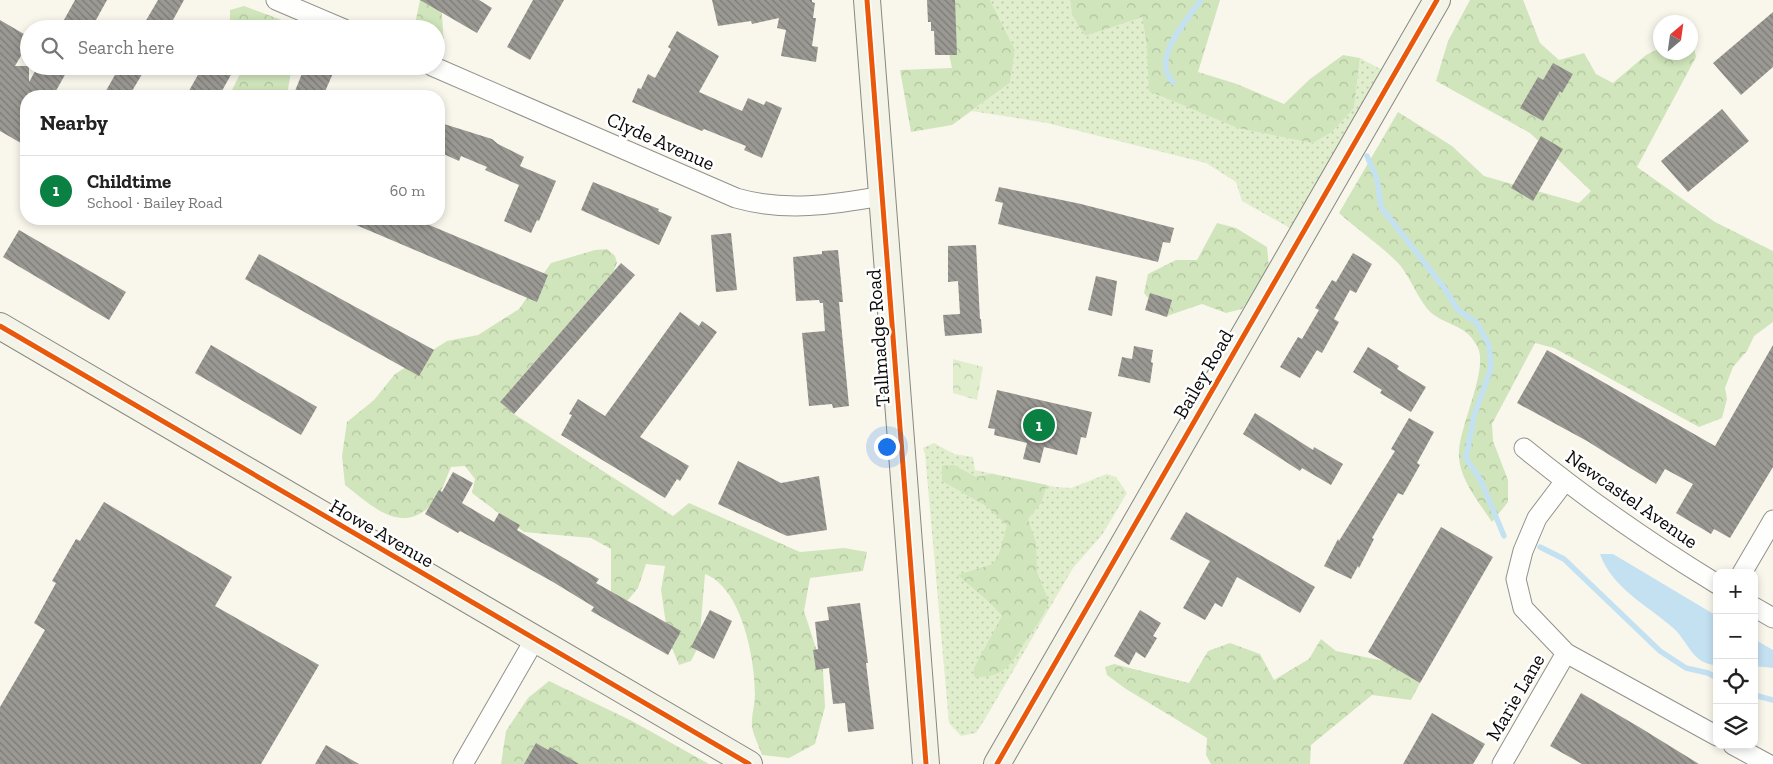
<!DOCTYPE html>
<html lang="en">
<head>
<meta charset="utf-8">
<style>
	:root { --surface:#fff; --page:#f2f2f2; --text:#222; --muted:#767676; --line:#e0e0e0; --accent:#0b8043 }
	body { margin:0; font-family:"Zilla Slab",serif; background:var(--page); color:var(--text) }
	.controls { position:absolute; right:15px; bottom:15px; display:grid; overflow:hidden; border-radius:10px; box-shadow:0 2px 8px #0003 }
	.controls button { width:45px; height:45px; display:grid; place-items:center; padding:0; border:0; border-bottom:1px solid var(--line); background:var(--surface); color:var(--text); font:25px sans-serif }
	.compass { position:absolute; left:1653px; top:15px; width:45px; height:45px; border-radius:50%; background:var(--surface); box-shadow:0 2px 8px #0003; rotate:29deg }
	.you { position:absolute; left:886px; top:446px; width:18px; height:18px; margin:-12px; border:4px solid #fff; border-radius:50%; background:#1a73e8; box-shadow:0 0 0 8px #1a73e833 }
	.badge { display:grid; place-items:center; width:32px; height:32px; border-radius:50%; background:var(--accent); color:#fff; font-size:16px; font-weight:700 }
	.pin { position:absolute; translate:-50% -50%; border:2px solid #fff; box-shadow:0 1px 5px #0006 }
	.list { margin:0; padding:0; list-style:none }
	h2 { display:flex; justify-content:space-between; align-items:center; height:65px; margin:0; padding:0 20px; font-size:21px }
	h2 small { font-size:16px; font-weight:400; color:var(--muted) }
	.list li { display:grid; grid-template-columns:32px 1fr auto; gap:15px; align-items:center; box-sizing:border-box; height:70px; padding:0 20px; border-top:1px solid var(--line) }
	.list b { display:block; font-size:19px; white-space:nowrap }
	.list p { margin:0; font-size:16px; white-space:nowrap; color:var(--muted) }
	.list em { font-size:16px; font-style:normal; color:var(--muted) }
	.icon { flex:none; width:28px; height:28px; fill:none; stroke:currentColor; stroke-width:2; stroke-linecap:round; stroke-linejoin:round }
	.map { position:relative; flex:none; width:1773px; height:764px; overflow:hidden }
	.search { position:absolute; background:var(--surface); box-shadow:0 2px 8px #0003; left:20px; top:20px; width:425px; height:55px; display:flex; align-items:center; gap:12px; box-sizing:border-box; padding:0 18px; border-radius:28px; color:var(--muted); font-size:19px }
	.panel { position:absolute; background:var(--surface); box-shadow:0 2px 8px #0003; left:20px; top:90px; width:425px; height:135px; border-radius:20px }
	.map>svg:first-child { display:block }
</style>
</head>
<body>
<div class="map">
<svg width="1773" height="764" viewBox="0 0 1773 764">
	<defs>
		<pattern id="grass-dots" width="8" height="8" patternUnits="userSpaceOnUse" patternTransform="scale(1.25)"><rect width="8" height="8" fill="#e0eecd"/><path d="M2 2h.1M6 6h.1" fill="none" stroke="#bfcbaf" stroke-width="1.8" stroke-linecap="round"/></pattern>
		<pattern id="forest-crowns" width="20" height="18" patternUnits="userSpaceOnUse" patternTransform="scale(1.25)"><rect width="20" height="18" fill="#d0e5bb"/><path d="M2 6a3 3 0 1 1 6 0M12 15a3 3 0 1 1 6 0" fill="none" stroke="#b1c39f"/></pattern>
		<pattern id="park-crowns" width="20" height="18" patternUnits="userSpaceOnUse" patternTransform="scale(1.25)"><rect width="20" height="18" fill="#e0eecd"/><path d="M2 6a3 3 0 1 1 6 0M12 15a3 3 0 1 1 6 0" fill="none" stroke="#bfcbaf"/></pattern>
		<pattern id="building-back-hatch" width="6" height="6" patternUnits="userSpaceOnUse" patternTransform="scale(1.25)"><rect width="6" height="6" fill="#9b9993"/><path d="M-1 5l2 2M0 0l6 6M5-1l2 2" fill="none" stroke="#7d7b76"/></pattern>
	</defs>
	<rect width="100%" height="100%" fill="#f9f7ec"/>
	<!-- grass -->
	<path fill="url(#grass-dots)" d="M 990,0 L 1070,0 L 1072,15 L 1085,36 L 1142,16 L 1147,47 L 1313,143 L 1332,132 L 1354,108 L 1360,58 L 1384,71 L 1290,228 L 1242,201 L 1236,182 L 1206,163 L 1047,123 L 972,111 L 1010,83 L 1015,50 Z
		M 934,443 L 954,454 L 973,457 L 975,470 L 1056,487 L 1071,488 L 1107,474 L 1116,477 L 1127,493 L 1102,535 L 1073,568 L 985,719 L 976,733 L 961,736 L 949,723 L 925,454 L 923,448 Z"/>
	<!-- forest -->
	<path fill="url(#forest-crowns)" d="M 420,0 L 441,0 L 444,45 L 436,44 L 436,29 L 414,29 Z
		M 937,0 L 990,0 L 1015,50 L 1010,83 L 952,125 L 911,132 L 900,70 L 952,68 Z
		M 1070,0 L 1220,0 L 1198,72 L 1237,84 L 1284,104 L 1310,79 L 1343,55 L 1360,58 L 1354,108 L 1332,132 L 1313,143 L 1238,128 L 1149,91 L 1147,47 L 1142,17 L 1085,36 L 1072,15 Z
		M 1470,0 L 1523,0 L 1540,43 L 1559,60 L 1584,53 L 1596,74 L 1613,83 L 1646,55 L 1660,48 L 1660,52 L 1690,52 L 1691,33 L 1696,57 L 1637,167 L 1715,222 L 1773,251 L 1773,322 L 1754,336 L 1747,351 L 1733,367 L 1725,388 L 1727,399 L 1722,418 L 1699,427 L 1554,348 L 1535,343 L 1492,424 L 1493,441 L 1508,480 L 1508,502 L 1492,522 C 1479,502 1457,477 1459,451 C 1460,426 1488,369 1478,348 C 1467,325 1451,327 1434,315 C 1419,304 1411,276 1397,262 C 1380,245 1358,230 1339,213 L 1398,112 L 1452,146 L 1484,176 L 1579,203 L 1591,191 L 1530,133 L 1436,81 L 1448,41 Z
		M 244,6 L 306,29 L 242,29 L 230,20 L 230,10 Z
		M 244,66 L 292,66 L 288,89 L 284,96 L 229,96 Z
		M 1217,223 L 1236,228 L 1267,247 L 1269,268 L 1259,287 L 1242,309 L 1226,313 L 1202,304 L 1164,317 L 1144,293 L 1148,274 L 1176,260 L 1197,260 Z
		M 607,249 L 615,256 L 617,263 L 613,272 L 500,402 L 514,414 L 673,516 L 689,503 L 800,552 L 844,548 L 867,552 L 863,571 L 810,578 L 804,611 L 823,670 L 825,707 L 815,744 L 789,758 L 762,755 C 759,746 753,735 752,726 C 751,716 755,705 755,695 C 755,659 742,588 705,574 L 699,645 L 691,661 L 679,665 L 668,638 L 661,590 L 665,566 L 646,564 L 638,588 L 627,601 L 611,592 L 611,549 L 591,538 L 524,532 L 472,493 L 475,479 L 465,466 L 451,467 C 446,478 442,493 434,502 C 403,537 373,507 345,485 L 342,456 L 347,422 L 374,400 L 395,374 L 447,341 L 478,335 L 519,309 L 551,263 L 595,250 Z
		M 954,465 L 976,477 L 992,474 L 1047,485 L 1041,503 L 1028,519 L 1036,543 L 1037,572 L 1049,602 C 1042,620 1035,627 1025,642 C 1011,665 1004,678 974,677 L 974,668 L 1002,616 C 989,600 973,589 958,575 L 993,564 L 1000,551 L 1007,525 L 986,506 L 942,481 L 942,466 Z
		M 1321,639 L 1336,651 L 1384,661 L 1420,683 L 1411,700 L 1372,695 L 1311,745 L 1310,764 L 1211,764 L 1206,755 L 1207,738 L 1126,689 L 1107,675 L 1105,667 L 1114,664 L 1189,683 L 1208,651 L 1230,643 L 1260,654 L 1274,680 L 1309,659 Z
		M 549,681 L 632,721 L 709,764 L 501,764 L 506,731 L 528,698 Z"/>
	<!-- park -->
	<path fill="url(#park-crowns)" d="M 953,359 L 983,367 L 977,400 L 953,393 Z"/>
	<!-- water -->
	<path fill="#c4e1f2" d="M 1600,554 L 1613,554 L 1717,616 L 1717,665 C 1692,665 1688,640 1672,627 C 1647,605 1612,588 1600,554 Z
		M 1754,639 L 1773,650 L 1773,668 L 1754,666 Z"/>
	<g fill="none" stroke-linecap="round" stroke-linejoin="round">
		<!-- stream -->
		<path stroke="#c4e1f2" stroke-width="5.5" d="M 1173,82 C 1150,59 1187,20 1201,0
			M 1367,156 L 1377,179 L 1381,207 L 1445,289 L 1458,310 L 1477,323 L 1489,345 L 1491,368 L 1474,416 L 1466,458 L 1481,481 L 1504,536
			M 1540,547 L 1564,559 L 1660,651 L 1686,668 L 1708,673 L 1717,678
			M 1754,695 L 1773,700"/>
	</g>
	<!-- building -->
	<path fill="url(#building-back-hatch)" d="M 75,0 L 107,0 L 91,29 L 59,29 Z
		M 158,0 L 184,0 L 168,29 L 141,29 Z
		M 420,0 L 479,0 L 492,8 L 477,33 Z
		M 533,0 L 564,0 L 530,60 L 507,47 Z
		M 712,0 L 812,0 L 812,2 L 815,3 L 813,18 L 816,18 L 812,46 L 818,47 L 816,62 L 781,56 L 786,30 L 777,28 L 779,18 L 752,24 L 751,21 L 718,26 Z
		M 927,0 L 955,0 L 957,55 L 935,55 L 934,31 L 931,31 L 931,22 L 928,22 Z
		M 1773,12 L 1773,67 L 1741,95 L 1713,63 Z
		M 0,20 L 29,37 L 29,42 L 15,66 L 29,66 L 29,82 L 38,66 L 70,66 L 53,96 L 26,96 L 26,146 L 0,131 Z
		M 677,31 L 719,56 L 699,92 L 742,111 L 748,98 L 764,105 L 766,101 L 782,108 L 762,158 L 744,150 L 746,146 L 704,129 L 702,131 L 632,102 L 638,88 L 641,89 L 648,74 L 655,78 L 671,49 L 668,47 Z
		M 1553,63 L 1573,74 L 1562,93 L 1560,91 L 1543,121 L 1520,108 L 1538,77 L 1543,80 Z
		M 120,66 L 147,66 L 129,96 L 103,96 Z
		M 203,66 L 236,66 L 219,96 L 186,96 Z
		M 305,66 L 323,66 L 334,71 L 323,96 L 293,96 Z
		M 1722,109 L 1749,141 L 1688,192 L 1661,161 Z
		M 444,124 L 492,139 L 498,144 L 524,157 L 520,166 L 556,181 L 539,221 L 537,220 L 531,233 L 504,221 L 519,185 L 485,170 L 487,167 L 461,156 L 459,161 L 439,152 L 439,136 Z
		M 1541,136 L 1563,149 L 1533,201 L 1511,188 Z
		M 593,182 L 659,209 L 658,211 L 672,217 L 659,245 L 581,210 Z
		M 999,187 L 1081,204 L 1174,228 L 1170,243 L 1163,242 L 1158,262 L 998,224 L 1003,203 L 995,201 Z
		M 342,219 L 415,219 L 548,275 L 537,302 Z
		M 19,230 L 126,292 L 109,320 L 3,257 Z
		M 731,233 L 737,290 L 716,292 L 711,235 Z
		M 976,245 L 980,319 L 981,319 L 982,333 L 945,336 L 943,315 L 960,314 L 958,281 L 948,282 L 948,246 Z
		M 838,250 L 843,302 L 839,302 L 849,406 L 833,408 L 832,404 L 809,406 L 802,333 L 825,331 L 823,303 L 820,303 L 819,300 L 796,301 L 793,257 L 822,254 L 822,251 Z
		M 1353,253 L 1372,264 L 1356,293 L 1350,290 L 1334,319 L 1339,322 L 1322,353 L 1317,350 L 1300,378 L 1280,367 L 1298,337 L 1302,339 L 1319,310 L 1315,308 L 1332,280 L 1336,282 Z
		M 259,254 L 434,350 L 419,376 L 245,279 Z
		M 621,263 L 635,275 L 514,414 L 500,402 Z
		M 1096,276 L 1117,281 L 1112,316 L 1088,310 Z
		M 1150,293 L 1172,300 L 1167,317 L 1145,310 Z
		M 680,312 L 699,326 L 702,321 L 717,332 L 640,437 L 689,466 L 680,481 L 677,479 L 665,498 L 561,435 L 572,415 L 569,414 L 578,399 L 605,416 Z
		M 211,345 L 317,407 L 301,435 L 195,373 Z
		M 1773,345 L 1773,467 L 1730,538 L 1714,529 L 1711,534 L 1676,513 L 1693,484 L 1665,469 L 1656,484 L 1587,441 L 1517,403 L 1547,350 L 1715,446 Z
		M 1134,346 L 1153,350 L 1151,362 L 1153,363 L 1150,383 L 1118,376 L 1122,357 L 1132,359 Z
		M 1368,347 L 1399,366 L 1397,369 L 1426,387 L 1411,412 L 1380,393 L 1382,390 L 1353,372 Z
		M 997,390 L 1092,412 L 1086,438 L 1081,437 L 1077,455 L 1044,447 L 1040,463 L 1023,459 L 1027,443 L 994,435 L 995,429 L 988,428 Z
		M 1255,413 L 1313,450 L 1314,447 L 1343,464 L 1331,485 L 1302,468 L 1300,471 L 1243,434 Z
		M 1409,418 L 1434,432 L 1417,463 L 1420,465 L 1403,495 L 1398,493 L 1372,538 L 1374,539 L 1359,568 L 1358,566 L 1351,579 L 1324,566 L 1338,539 L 1339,541 L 1395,451 L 1391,449 Z
		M 738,461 L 781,483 L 819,476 L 827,530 L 787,536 L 718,504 Z
		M 453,472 L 473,483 L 462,503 L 494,522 L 499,513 L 520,525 L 517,530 L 599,579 L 596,583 L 681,631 L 668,655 L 591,611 L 594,607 L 553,582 L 503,554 L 460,531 L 458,533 L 425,514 L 439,490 L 442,492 Z
		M 104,502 L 232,577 L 215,606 L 319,665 L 261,764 L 0,764 L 0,707 L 45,630 L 34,623 L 56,583 L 52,581 L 76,539 L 80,541 Z
		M 1186,512 L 1315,587 L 1300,613 L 1237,577 L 1222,607 L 1215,603 L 1205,620 L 1183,608 L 1210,561 L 1170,539 Z
		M 1441,527 L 1493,557 L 1420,683 L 1368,652 Z
		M 860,603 L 868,663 L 866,663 L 874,729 L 848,732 L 845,703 L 833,704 L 829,668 L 816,670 L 813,650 L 818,649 L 815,622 L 829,620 L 827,607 Z
		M 710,610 L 732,621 L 714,659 L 691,647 Z
		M 1140,610 L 1161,623 L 1153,636 L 1157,638 L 1145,658 L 1136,652 L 1129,665 L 1114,656 Z
		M 1581,693 L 1639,727 L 1699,764 L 1582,764 L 1550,746 Z
		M 1432,713 L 1485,744 L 1473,764 L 1403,764 Z
		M 536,743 L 548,750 L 550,747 L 579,764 L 524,764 Z
		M 326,745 L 359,764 L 315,764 Z"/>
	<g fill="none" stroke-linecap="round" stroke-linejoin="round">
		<!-- street casing -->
		<g stroke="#92918c" stroke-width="21">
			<path id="street" d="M 276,0 L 344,29
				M 432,66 L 736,198 C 785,212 832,205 882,196
				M 1524,448 C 1585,498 1650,543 1717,584
				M 1565,481 L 1537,518 L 1523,551 L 1516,579 L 1523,608 L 1566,653 L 1717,736
				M 1742,573 L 1773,520
				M 1754,607 L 1773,618
				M 1733,745 L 1768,764
				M 463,764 L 535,639
				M 1502,764 L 1566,653"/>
		</g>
		<!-- secondary casing -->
		<g stroke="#888782" stroke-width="28">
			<path id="secondary" d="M 867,0 L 926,764
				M 0,326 L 749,764
				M 997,764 L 1437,0"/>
		</g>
		<!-- street -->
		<use href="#street" stroke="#fefefc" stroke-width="19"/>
		<!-- secondary -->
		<use href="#secondary" stroke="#f4f3e7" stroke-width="26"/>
		<!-- cycleway casing -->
		<g stroke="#fff" stroke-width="8">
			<path id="cycleway" d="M 867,0 L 926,764
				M 0,326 L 749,764
				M 997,764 L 1437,0"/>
		</g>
		<!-- cycleway -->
		<use href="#cycleway" stroke="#e8590c" stroke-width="5"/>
	</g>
	<g text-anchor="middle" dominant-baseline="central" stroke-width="5" stroke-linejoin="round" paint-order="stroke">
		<!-- street labels -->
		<g font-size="20" fill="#0a0a0a" stroke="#fff">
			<text transform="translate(661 141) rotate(24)">Clyde Avenue</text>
			<text transform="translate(878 338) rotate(-94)">Tallmadge Road</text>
			<text transform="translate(1203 374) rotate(-60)">Bailey Road</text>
			<text transform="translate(1632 499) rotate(35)">Newcastel Avenue</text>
			<text transform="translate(382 533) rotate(30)">Howe Avenue</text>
			<text transform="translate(1515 697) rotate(-60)">Marie Lane</text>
		</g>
	</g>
</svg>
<div class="controls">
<button>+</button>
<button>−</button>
<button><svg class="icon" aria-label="locate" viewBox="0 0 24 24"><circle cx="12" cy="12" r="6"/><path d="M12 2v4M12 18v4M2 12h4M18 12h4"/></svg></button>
<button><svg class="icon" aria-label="layers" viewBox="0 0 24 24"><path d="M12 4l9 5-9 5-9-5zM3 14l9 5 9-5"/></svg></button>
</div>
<svg class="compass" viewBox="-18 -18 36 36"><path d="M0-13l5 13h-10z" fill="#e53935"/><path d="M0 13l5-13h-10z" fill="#767676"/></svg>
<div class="you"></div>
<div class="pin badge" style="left:1039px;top:425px">1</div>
<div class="search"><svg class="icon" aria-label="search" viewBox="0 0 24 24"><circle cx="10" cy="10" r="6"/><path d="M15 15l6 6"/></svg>Search here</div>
<section class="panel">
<h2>Nearby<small></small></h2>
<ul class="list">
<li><span class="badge">1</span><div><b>Childtime</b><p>School · Bailey Road</p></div><em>60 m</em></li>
</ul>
</section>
</div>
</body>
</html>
